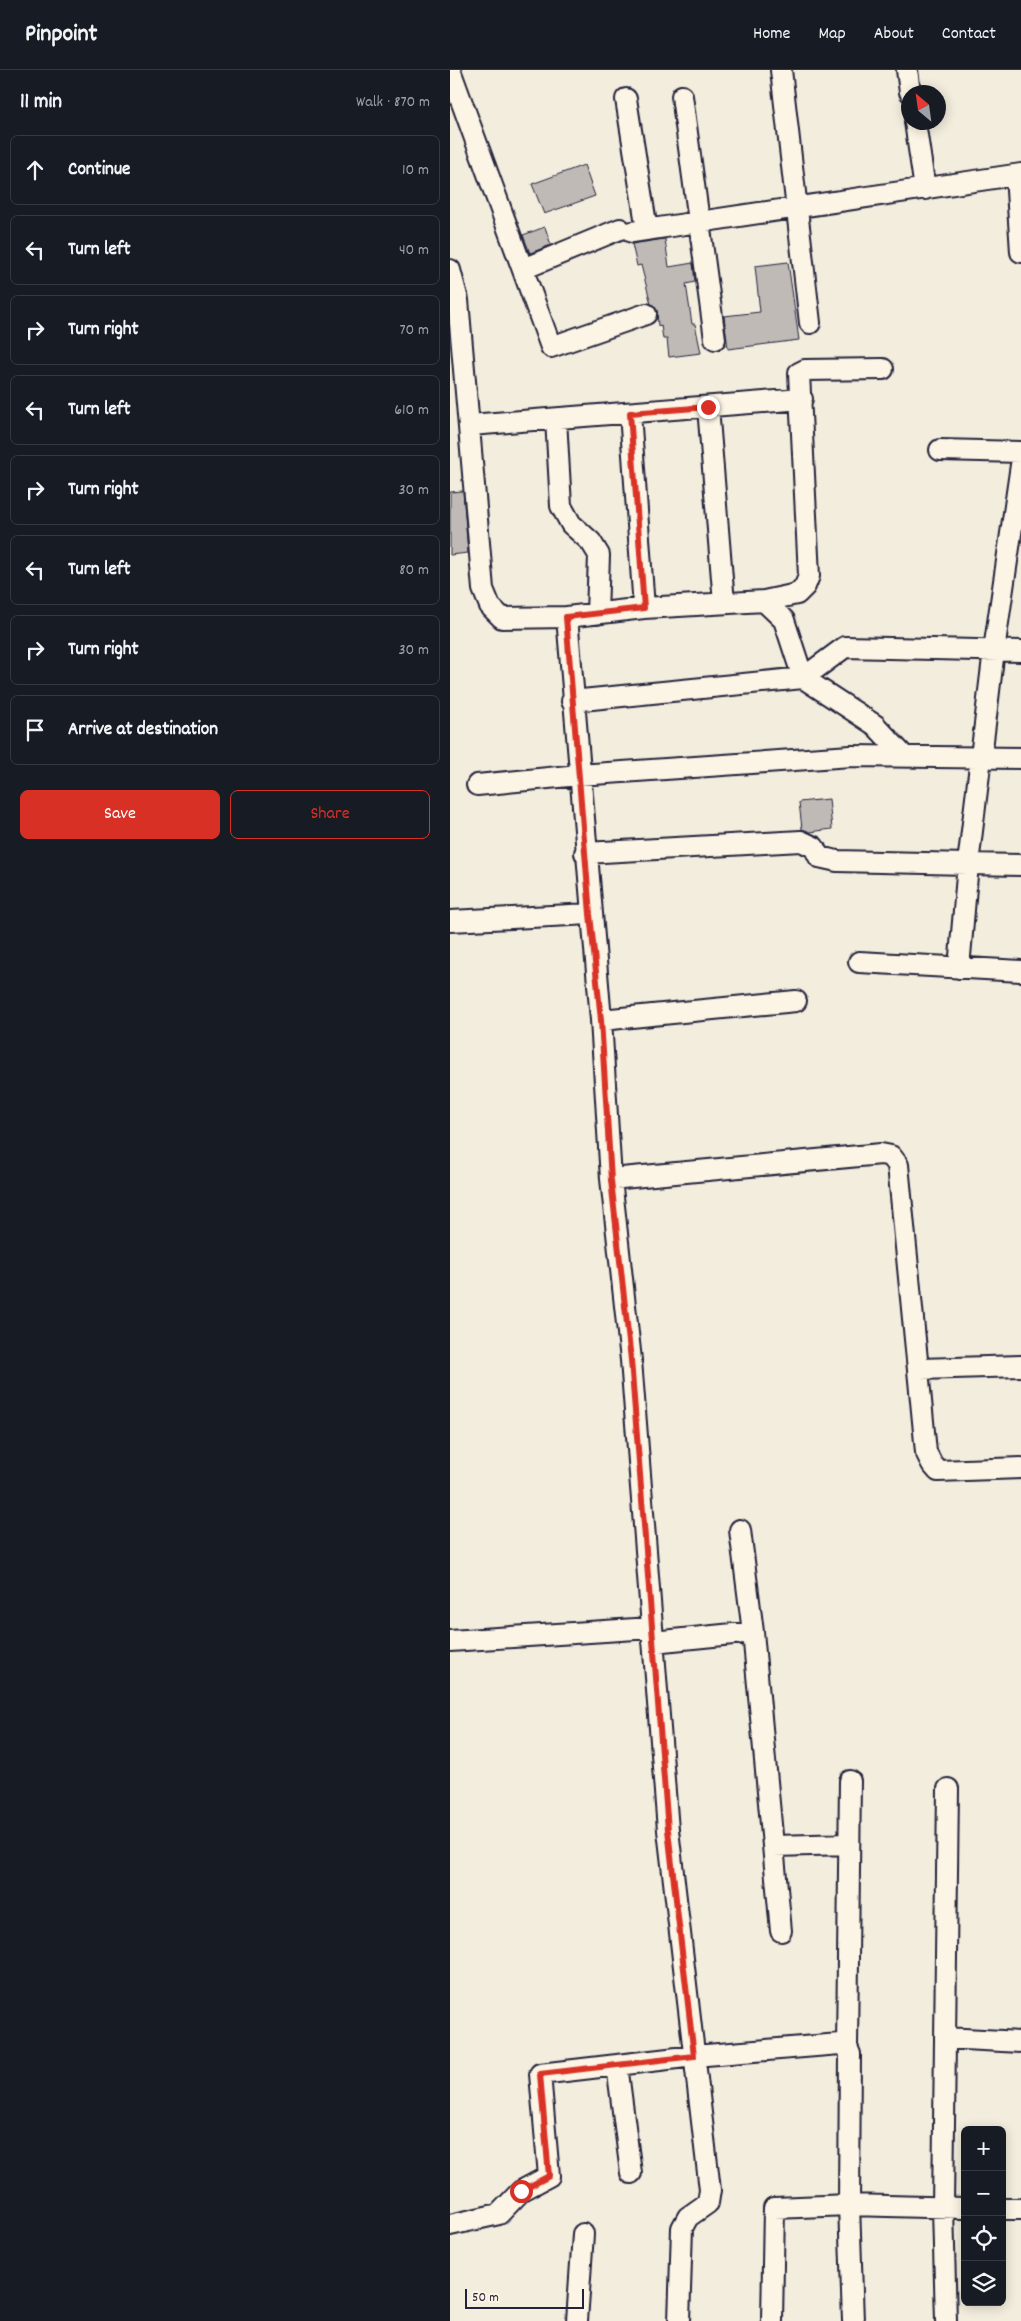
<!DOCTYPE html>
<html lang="en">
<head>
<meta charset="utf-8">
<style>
	:root { --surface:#171b24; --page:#242831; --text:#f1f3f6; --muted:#9ea1a6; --line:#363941; --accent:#d93025 }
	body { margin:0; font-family:Dekko,sans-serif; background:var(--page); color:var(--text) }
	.controls { position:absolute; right:15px; bottom:15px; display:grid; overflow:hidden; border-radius:8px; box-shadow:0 2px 12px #0003 }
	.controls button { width:45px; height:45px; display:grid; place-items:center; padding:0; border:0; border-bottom:1px solid var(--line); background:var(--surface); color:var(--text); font:25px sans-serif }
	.compass { position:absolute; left:451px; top:15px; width:45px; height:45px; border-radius:50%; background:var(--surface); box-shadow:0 2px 12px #0003; rotate:331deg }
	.scale { position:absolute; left:15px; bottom:12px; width:119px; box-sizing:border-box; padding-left:5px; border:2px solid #22223b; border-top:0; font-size:14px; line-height:18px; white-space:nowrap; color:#22223b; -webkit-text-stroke:4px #fcf5e5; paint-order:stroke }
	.stop { position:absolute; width:15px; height:15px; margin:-11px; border:4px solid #d93025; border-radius:50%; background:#fff }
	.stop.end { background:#d93025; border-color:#fff; box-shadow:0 1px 5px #0008 }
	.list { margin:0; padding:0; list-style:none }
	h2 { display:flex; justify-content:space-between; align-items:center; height:65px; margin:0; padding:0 20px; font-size:21px }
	h2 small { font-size:16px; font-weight:400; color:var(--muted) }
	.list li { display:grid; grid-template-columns:32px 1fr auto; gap:15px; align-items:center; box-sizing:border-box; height:70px; margin:0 10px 10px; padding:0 10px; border:1px solid var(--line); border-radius:8px }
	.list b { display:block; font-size:19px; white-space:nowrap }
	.list em { font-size:16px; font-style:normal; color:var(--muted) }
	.actions { display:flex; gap:10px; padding:15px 20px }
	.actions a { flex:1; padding:11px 0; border:1px solid var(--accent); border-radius:8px; text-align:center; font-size:18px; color:var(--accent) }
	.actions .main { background:var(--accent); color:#fff }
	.icon { flex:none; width:28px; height:28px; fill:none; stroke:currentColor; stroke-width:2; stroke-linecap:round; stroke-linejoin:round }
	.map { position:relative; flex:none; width:571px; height:2251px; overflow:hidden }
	header { display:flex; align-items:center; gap:30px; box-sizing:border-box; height:70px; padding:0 25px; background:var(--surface); border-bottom:1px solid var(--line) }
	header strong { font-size:24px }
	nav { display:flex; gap:28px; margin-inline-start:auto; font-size:18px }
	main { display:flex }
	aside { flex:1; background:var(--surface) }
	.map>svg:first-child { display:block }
</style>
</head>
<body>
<header>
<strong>Pinpoint</strong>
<nav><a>Home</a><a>Map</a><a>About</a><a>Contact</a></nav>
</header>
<main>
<aside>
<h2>11 min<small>Walk · 870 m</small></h2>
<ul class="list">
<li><svg class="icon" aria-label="ahead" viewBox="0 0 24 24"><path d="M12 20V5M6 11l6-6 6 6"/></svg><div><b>Continue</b></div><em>10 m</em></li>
<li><svg class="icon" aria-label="left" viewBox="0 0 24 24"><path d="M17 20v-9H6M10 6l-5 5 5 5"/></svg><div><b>Turn left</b></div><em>40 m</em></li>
<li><svg class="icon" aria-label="right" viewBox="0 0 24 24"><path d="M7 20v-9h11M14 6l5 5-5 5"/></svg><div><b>Turn right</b></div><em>70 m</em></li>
<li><svg class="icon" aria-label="left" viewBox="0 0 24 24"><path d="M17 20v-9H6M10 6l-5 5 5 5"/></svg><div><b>Turn left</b></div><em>610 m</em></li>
<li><svg class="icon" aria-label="right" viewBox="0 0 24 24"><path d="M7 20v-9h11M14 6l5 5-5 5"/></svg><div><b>Turn right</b></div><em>30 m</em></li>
<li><svg class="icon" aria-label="left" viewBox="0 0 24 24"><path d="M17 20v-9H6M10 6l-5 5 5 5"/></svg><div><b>Turn left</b></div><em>80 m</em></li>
<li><svg class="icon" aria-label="right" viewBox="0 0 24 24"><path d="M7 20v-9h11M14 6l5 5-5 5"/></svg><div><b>Turn right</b></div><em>30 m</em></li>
<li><svg class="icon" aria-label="arrive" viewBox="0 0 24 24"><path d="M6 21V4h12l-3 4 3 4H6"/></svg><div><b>Arrive at destination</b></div></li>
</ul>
<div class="actions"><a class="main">Save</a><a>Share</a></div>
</aside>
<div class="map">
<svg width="571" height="2251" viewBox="0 0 571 2251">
	<rect width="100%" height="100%" fill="#f3edde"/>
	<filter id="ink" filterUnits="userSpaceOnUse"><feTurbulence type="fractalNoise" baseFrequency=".02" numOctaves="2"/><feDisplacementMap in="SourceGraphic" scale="10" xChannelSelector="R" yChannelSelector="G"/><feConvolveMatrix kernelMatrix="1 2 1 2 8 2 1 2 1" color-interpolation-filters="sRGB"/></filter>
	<g filter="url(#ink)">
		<!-- building -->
		<path fill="#bfbab6" stroke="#22223b" d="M 134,95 L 145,126 L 94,144 L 82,114 Z
			M 95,157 L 101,175 L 80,183 L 73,165 Z
			M 215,169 L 219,197 L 243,193 L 245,212 L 236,214 L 242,254 L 245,254 L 251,283 L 219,287 L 217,269 L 213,269 L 211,255 L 208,256 L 207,241 L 201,234 L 191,195 L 187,196 L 182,174 Z
			M 338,192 L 349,270 L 278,279 L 274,246 L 310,242 L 305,196 Z
			M 13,421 L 18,483 L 0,485 L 0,422 Z
			M 379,729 L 382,759 L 360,762 L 352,759 L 349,732 Z"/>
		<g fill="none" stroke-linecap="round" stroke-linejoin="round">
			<!-- minor casing -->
			<g stroke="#22223b" stroke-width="24">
				<path id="minor" d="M 0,0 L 101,277 L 196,244
					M 331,0 L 360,253
					M 457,0 L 460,22
					M 232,26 L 265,269
					M 176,29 L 197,160
					M 465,52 L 475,119
					M 566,105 L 571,182
					M 182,162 L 571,104
					M 73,199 L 170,159
					M 0,200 L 8,230 L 33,519 L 40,536 L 52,548 L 117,547 L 151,950 L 161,1109 L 181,1290 L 218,1760 L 260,2120 L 258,2133 L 238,2147 L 232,2158 L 229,2251
					M 258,337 L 274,533
					M 180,343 L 194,538
					M 106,349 L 111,436 L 121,454 L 141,472 L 149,485 L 147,544
					M 20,355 L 352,329
					M 490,380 L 571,382
					M 571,395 L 544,580 L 518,794 L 571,795
					M 314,531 L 334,550 L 353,608 L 425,655 L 453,685
					M 117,547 L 194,538 L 314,531 L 347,524 L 355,516 L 359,506 L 349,303 L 355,300 L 433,299
					M 122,631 L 353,608 L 395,577 L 571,581
					M 27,715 L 129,705 L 401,686 L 571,688
					M 135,783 L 351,771 L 364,777 L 369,787 L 387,791 L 518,794 L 509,898
					M 0,851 L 140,844
					M 409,892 L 571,901
					M 151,950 L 346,931
					M 161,1109 L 431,1084 L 441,1086 L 448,1095 L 476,1382 L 482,1394 L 488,1401 L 571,1398
					M 470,1299 L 571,1296
					M 290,1460 L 303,1562 L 331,1861
					M 0,1571 L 201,1558
					M 203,1572 L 303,1562
					M 324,1776 L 399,1774
					M 495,1968 L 571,1972
					M 397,1977 L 400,1711
					M 167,1995 L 181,2103
					M 552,2139 L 571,2139
					M 0,2155 L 49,2144 L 71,2121 L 99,2106 L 90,2004 L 244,1986 L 390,1974 L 397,1977 L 400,1984 L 399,2135 L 403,2251
					M 127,2251 L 133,2164
					M 322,2251 L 324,2138 L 399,2135 L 515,2138
					M 496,2251 L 493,2138 L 498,1719"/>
			</g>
			<!-- minor -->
			<use href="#minor" stroke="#fcf5e5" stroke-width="20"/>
		</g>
	</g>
	<g fill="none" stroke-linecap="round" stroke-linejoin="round" filter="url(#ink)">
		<!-- route -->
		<path stroke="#d93025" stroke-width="6" d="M 71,2121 L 99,2106 L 90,2004 L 244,1986 L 218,1760 L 181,1290 L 161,1110 L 151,950 L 140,844 L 116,547 L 194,538 L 180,343 L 258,337"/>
	</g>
</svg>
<div class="controls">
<button>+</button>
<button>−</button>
<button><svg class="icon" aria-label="locate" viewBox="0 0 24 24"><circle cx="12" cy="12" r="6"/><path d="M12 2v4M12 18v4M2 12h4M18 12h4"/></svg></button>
<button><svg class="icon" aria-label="layers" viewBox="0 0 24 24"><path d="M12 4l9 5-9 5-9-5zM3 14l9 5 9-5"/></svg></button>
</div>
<svg class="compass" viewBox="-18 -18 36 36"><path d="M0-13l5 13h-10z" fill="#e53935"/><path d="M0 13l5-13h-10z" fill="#9ea1a6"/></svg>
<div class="scale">50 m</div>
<div class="stop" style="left:71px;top:2121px"></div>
<div class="stop end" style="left:258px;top:337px"></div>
</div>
</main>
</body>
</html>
